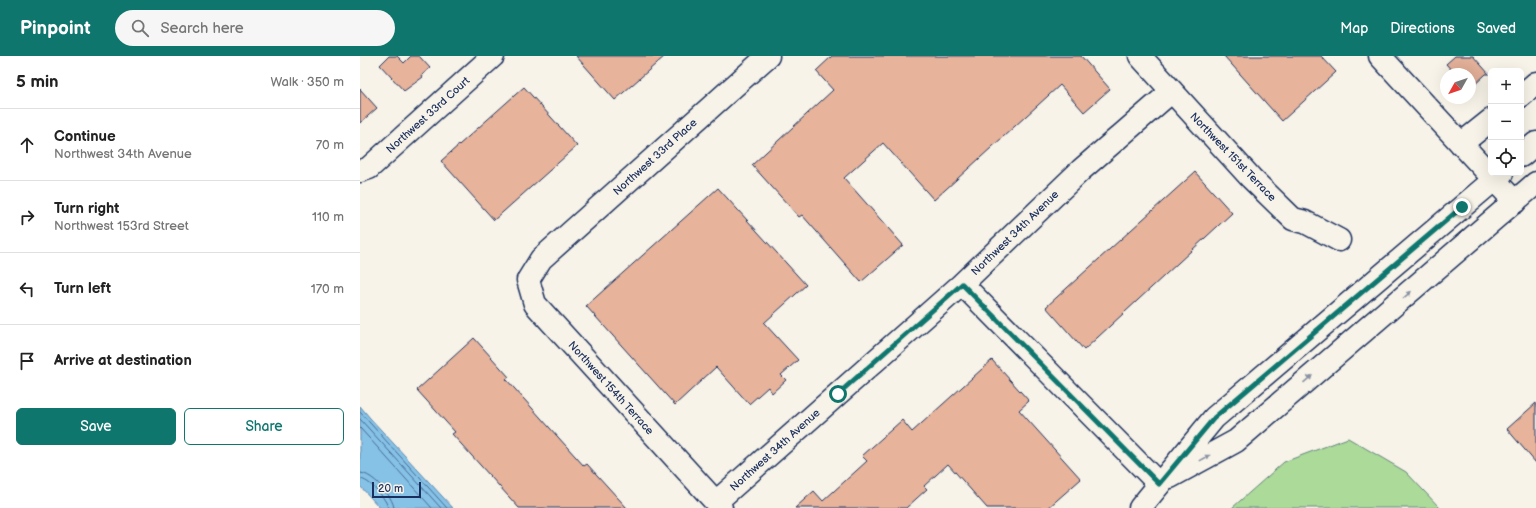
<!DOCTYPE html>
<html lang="en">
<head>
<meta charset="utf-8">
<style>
	:root { --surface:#fff; --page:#f6f6f6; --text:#222; --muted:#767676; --line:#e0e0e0; --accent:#0f766e }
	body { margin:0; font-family:"Balsamiq Sans",sans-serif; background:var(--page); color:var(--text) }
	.controls { position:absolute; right:12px; top:12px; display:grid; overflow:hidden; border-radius:6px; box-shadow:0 4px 16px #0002 }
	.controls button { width:36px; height:36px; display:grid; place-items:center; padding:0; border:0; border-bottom:1px solid var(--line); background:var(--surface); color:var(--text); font:20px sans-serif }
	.compass { position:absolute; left:1080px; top:12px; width:36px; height:36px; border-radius:50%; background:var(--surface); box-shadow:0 4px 16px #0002; rotate:230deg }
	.scale { position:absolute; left:12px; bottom:10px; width:49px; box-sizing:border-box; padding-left:4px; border:2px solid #1b2f5e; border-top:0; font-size:11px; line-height:14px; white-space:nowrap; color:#1b2f5e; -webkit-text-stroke:3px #f7f3e8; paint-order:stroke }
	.stop { position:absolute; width:12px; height:12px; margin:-9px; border:3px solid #0f766e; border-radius:50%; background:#fff }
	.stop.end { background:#0f766e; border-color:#fff; box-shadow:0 1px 4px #0008 }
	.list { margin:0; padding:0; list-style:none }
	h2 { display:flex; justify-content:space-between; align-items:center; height:52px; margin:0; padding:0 16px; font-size:17px }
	h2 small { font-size:13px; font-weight:400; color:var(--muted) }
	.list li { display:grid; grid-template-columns:26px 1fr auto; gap:12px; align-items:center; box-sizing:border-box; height:72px; padding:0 16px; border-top:1px solid var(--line) }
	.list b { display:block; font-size:15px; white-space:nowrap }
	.list p { margin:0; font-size:13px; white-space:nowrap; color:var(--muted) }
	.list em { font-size:13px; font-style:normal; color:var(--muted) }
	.actions { display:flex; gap:8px; padding:12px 16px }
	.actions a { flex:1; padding:9px 0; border:1px solid var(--accent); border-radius:6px; text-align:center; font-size:14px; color:var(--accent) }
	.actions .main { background:var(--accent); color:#fff }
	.icon { flex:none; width:22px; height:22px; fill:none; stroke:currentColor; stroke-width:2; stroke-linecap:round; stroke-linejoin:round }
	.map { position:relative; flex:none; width:1176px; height:452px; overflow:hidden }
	header { display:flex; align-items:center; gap:24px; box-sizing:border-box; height:56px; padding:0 20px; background:var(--accent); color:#fff }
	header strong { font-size:19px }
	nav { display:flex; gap:22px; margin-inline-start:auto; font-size:14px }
	.search { width:280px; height:36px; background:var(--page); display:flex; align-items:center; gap:10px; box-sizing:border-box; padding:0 14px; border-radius:22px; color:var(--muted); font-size:15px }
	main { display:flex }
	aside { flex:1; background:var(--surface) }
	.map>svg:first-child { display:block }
</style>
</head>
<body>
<header>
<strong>Pinpoint</strong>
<div class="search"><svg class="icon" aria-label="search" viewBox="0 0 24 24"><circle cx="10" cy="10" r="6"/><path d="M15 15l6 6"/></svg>Search here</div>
<nav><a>Map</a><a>Directions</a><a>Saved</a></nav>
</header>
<main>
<aside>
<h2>5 min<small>Walk · 350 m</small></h2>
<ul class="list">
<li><svg class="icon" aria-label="ahead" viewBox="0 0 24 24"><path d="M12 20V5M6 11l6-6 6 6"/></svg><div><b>Continue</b><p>Northwest 34th Avenue</p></div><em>70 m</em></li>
<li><svg class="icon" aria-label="right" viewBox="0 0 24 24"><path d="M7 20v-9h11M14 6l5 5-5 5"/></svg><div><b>Turn right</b><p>Northwest 153rd Street</p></div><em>110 m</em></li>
<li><svg class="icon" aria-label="left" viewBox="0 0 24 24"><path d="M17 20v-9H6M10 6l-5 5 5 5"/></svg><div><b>Turn left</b></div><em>170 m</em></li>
<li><svg class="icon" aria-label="arrive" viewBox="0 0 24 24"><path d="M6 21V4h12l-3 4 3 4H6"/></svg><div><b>Arrive at destination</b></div></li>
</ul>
<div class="actions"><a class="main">Save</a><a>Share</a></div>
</aside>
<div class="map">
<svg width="1176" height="452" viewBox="0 0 1176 452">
	<rect width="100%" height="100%" fill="#f7f3e8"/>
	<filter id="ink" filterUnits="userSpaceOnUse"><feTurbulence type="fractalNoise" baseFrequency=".025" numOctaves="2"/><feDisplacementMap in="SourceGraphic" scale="8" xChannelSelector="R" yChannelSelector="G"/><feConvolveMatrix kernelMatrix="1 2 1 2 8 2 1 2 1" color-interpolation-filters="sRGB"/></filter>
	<g filter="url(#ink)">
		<!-- grass -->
		<path fill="#abda99" stroke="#63847c" d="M 988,382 L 1046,416 L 1080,452 L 872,452 L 924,406 Z"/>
		<!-- water -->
		<path fill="#86c2e6" stroke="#5b87b0" d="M 0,350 L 10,362 L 93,452 L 20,452 L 0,430 Z"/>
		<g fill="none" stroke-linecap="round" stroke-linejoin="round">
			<!-- shore -->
			<path stroke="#466a94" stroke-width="1" d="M 0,356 L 87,452
				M 0,363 L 81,452
				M 0,372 L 72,452
				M 0,417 C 12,417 33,440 34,452
				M 0,423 C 9,423 27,443 28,452"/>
		</g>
		<!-- building -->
		<path fill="#e7b39b" stroke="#1b2f5e" d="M 29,0 L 37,0 L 44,7 L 51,0 L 59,0 L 70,12 L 62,19 L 63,21 L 44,35 L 20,9 Z
			M 216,0 L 305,0 L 255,44 Z
			M 472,0 L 721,0 L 750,33 L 724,56 L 700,29 L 574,144 L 523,87 L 484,122 L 543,189 L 501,226 L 442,159 L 439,161 L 392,109 L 473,34 L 456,15 Z
			M 864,0 L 961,0 L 976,16 L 922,65 Z
			M 1095,0 L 1113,0 L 1129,18 L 1126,18 L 1110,33 L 1110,18 L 1095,18 L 1086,8 Z
			M 164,31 L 217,90 L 134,164 L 81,105 Z
			M 0,33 L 17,52 L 0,67 Z
			M 835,116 L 872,157 L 724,294 L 686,251 Z
			M 358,132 L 446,229 L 404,267 L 438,304 L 421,319 L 426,324 L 412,337 L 408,331 L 389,348 L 356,311 L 315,349 L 226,250 Z
			M 114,282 L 149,321 L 146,323 L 224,410 L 227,408 L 267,452 L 159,452 L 92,378 L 95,376 L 57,334 Z
			M 632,304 L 669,345 L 659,354 L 721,423 L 688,452 L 627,452 L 588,408 L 564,430 L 567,433 L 546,452 L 435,452 L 454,435 L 463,445 L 507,405 L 502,400 L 542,364 L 552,376 Z
			M 1176,347 L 1176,407 L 1147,373 Z"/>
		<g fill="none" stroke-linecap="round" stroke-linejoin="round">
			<!-- minor casing -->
			<g stroke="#1b2f5e" stroke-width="25">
				<path id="minor" d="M 780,0 L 891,122 L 933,163 L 945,166 L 979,184
					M 1020,0 L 1155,146
					M 1161,40 L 1176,27
					M 1101,88 L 1131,64
					M 0,115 L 9,112 L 133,0
					M 602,228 L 799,428
					M 356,446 L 602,228 L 721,114 L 812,35
					M 361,452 L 175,248 L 168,224 L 181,203 L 408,0"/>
			</g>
			<!-- major casing -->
			<g stroke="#1b2f5e" stroke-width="25">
				<path id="major" d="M 1161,100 L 1176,87
					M 810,421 L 876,385 L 1176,127
					M 780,452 L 854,362 L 1142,117"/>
			</g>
			<!-- minor -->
			<use href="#minor" stroke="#f7f3e8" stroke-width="22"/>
			<!-- major -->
			<use href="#major" stroke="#f7f3e8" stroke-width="22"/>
		</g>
		<!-- one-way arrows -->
		<defs><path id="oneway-solid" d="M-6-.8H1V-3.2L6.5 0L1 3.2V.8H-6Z"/></defs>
		<g fill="#8991a3">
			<use href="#oneway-solid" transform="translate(1047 239) rotate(-41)"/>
			<use href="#oneway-solid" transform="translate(948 323) rotate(-41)"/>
			<use href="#oneway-solid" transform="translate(845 402) rotate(-29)"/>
		</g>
	</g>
	<g fill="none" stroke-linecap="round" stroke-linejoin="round" filter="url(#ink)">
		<!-- route -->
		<path stroke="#0f766e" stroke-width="5" d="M 478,338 L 602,228 L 799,428 L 854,362 L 1102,151"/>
	</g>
	<g text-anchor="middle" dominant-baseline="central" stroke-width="4" stroke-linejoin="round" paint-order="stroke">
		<!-- street labels -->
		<g font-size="11" fill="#1b2f5e" stroke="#f7f3e8">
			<text transform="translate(68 59) rotate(-42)">Northwest 33rd Court</text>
			<text transform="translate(295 101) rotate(-42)">Northwest 33rd Place</text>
			<text transform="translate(873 101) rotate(46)">Northwest 151st Terrace</text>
			<text transform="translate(655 177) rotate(-44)">Northwest 34th Avenue</text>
			<text transform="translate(251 332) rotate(48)">Northwest 154th Terrace</text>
			<text transform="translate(415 394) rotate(-42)">Northwest 34th Avenue</text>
		</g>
	</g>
</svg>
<div class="controls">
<button>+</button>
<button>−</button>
<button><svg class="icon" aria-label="locate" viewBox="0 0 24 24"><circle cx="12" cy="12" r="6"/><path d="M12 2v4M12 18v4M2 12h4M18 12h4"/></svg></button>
</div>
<svg class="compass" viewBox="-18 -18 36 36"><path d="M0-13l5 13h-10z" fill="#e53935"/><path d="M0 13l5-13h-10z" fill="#767676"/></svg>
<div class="scale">20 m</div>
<div class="stop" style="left:478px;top:338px"></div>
<div class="stop end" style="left:1102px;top:151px"></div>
</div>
</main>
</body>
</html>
